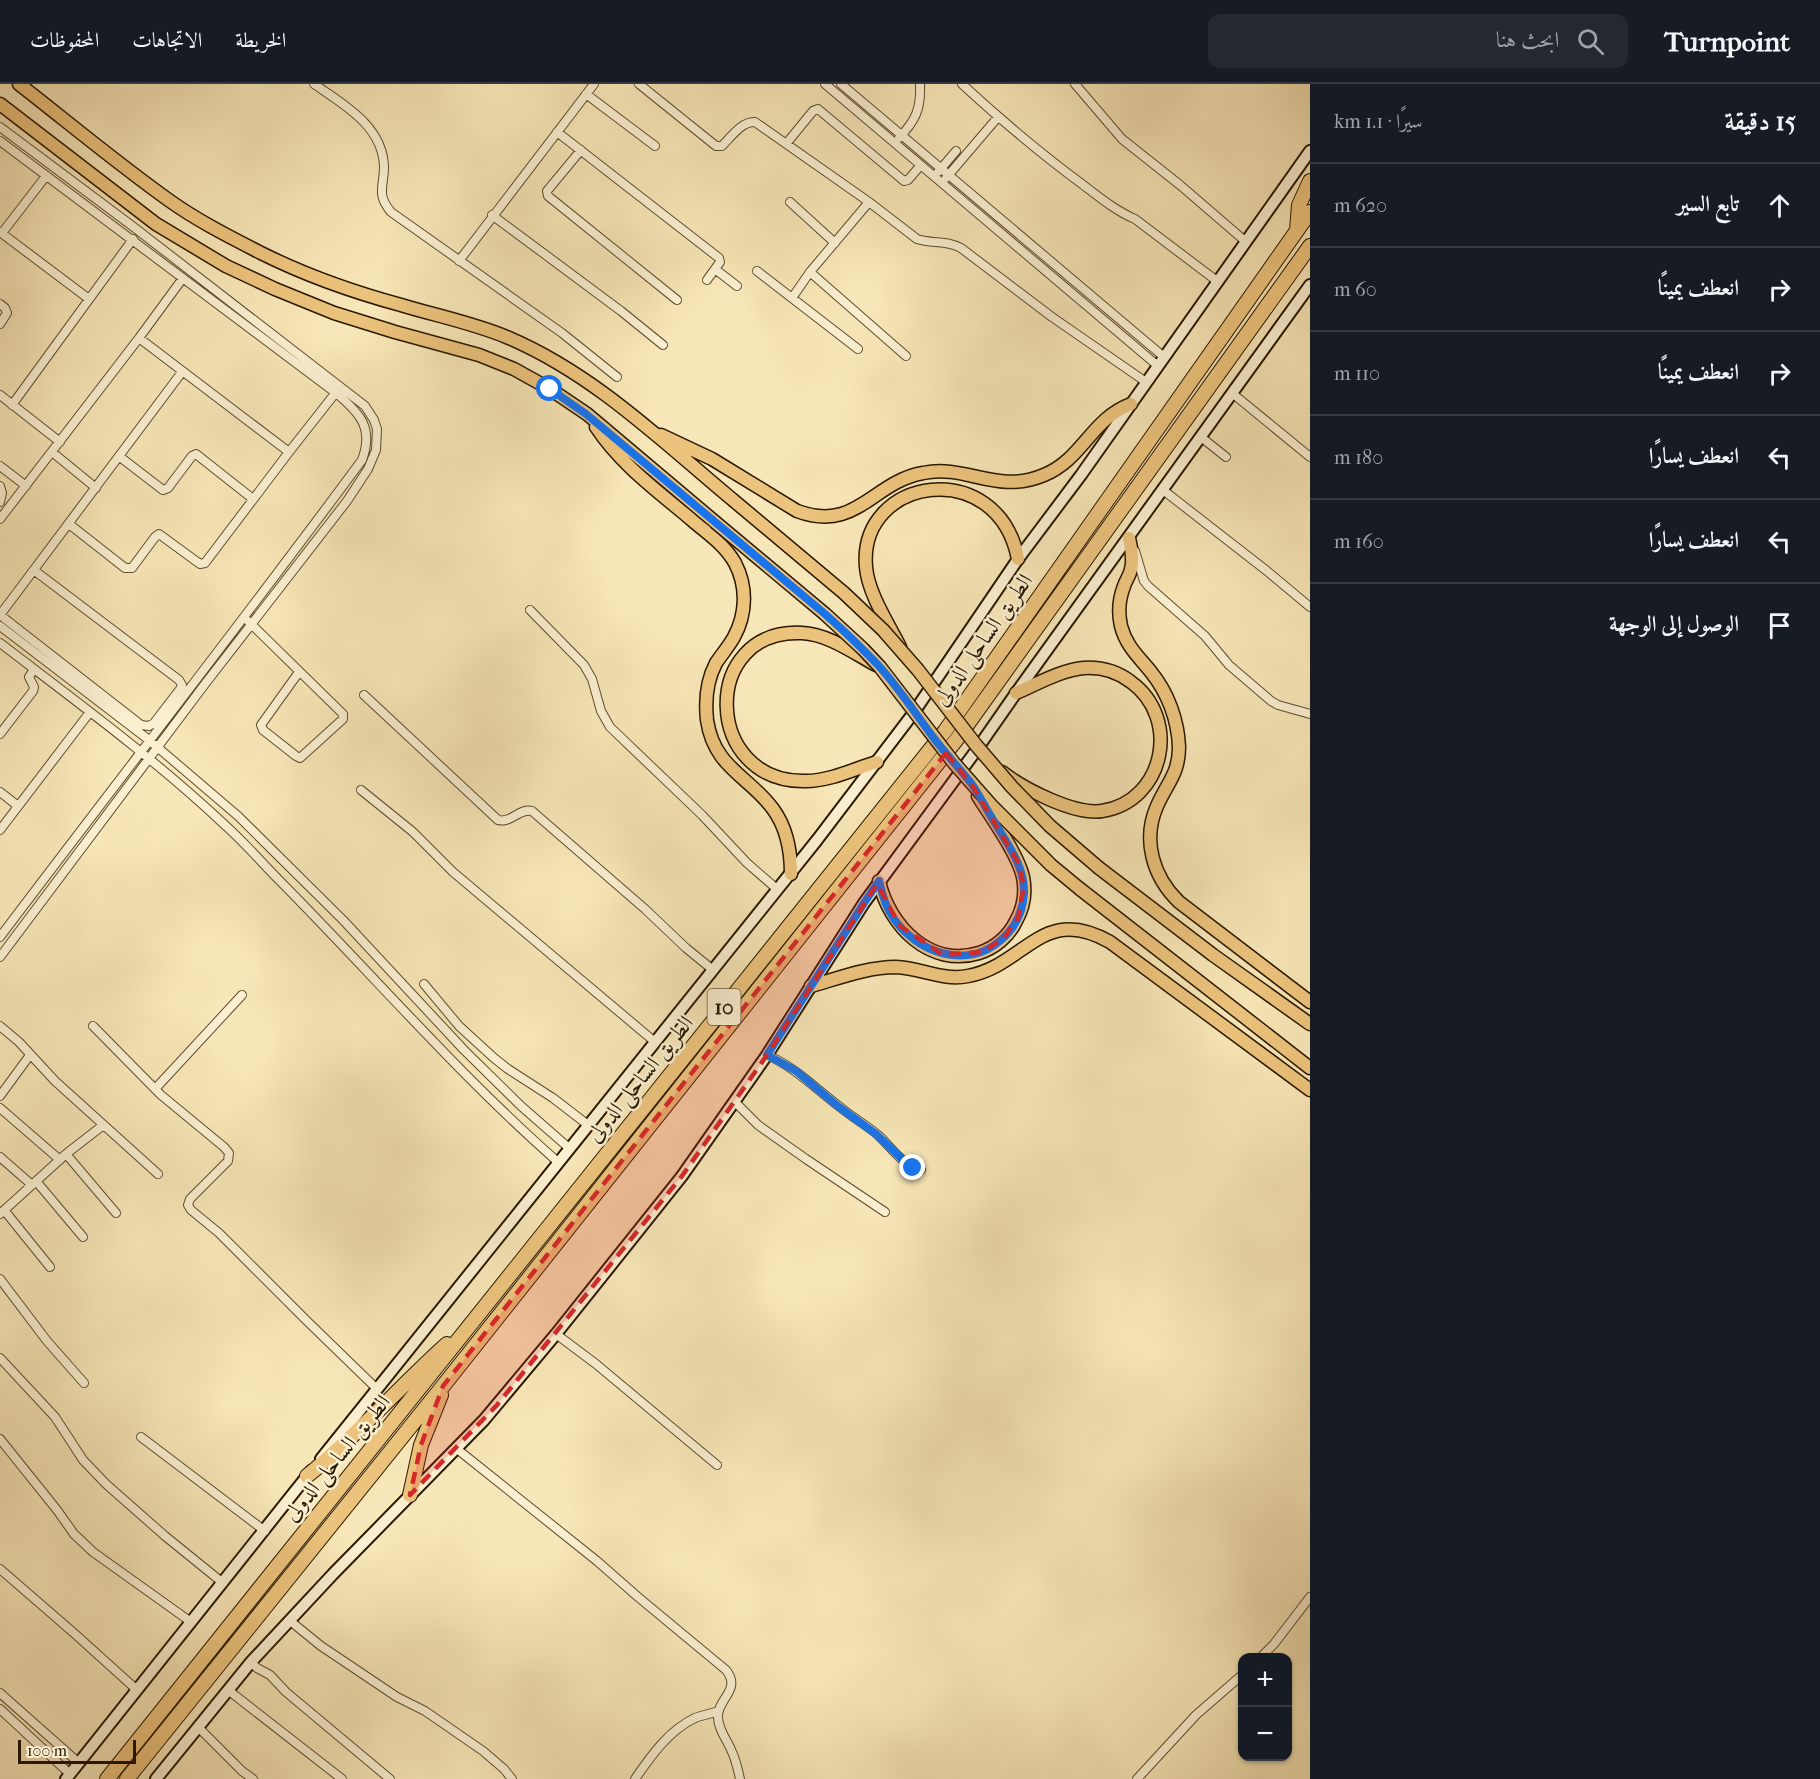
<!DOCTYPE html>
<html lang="ar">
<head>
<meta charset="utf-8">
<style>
	:root { --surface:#171b24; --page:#242831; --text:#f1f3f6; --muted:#9ea1a6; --line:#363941 }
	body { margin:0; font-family:"IM FELL French Canon",Amiri,serif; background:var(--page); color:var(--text); direction:rtl }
	.controls { position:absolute; right:18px; bottom:18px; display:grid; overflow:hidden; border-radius:12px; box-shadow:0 2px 4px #0004 }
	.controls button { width:54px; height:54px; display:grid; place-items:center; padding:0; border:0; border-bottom:2px solid var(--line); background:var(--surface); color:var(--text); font:30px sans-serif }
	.scale { position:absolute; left:18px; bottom:15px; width:118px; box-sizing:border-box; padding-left:6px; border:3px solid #2a1800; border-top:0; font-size:16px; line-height:21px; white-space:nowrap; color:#2a1800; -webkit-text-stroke:4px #faefd0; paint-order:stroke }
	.stop { position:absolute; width:18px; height:18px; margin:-14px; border:4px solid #1a73e8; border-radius:50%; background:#fff }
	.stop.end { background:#1a73e8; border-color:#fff; box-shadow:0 2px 6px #0008 }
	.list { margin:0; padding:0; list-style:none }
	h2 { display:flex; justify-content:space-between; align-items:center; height:78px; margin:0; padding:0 24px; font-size:26px }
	h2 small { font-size:20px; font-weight:400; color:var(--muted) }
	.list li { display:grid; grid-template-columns:39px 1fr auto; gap:18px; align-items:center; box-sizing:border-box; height:84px; padding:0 24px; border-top:2px solid var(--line) }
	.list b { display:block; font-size:22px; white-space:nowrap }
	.list em { font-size:20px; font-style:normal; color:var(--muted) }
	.icon { flex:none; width:33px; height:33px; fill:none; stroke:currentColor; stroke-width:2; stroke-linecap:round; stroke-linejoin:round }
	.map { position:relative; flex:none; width:1310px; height:1695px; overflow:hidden; direction:ltr }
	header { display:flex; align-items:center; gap:36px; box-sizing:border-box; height:84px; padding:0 30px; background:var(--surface); border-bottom:2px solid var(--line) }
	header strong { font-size:28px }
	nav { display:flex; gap:33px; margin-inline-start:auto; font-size:21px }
	.search { width:420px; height:54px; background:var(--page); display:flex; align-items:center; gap:15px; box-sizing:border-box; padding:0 21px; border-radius:12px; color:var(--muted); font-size:22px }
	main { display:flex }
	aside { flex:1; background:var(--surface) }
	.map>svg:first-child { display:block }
</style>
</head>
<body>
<header>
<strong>Turnpoint</strong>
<div class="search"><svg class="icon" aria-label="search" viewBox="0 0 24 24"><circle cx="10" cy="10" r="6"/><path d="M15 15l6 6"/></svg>ابحث هنا</div>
<nav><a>الخريطة</a><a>الاتجاهات</a><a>المحفوظات</a></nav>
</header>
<main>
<aside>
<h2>15 دقيقة<small>سيرًا · 1.1 km</small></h2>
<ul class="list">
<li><svg class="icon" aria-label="ahead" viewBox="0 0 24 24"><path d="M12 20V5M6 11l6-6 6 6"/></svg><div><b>تابع السير</b></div><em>620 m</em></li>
<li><svg class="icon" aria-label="right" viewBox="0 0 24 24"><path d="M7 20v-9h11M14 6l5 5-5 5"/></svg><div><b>انعطف يمينًا</b></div><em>60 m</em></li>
<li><svg class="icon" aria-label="right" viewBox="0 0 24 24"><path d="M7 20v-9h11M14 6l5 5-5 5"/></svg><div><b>انعطف يمينًا</b></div><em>110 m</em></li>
<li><svg class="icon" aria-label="left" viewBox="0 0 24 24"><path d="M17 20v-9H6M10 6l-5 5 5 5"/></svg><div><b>انعطف يسارًا</b></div><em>180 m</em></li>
<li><svg class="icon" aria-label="left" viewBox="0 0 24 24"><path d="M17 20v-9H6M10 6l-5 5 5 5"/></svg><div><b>انعطف يسارًا</b></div><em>160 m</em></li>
<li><svg class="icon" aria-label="arrive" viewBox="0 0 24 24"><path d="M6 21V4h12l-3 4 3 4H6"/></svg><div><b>الوصول إلى الوجهة</b></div></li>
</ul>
</aside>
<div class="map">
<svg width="1310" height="1695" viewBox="0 0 1310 1695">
	<rect width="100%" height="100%" fill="#f7e6b7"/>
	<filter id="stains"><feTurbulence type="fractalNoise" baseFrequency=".00333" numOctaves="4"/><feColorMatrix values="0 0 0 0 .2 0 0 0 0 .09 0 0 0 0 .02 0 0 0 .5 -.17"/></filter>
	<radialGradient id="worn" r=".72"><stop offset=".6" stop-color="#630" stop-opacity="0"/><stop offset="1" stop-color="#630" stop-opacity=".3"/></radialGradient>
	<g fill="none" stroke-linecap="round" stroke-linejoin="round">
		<!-- street casing -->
		<g stroke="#5d4c2e" stroke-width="10">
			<path id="street" d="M 314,0 C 344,21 383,42 384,83 C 384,103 376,110 391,128 L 562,249 L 617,293
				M 639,0 L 716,62 L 722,62 C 731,53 742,37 755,38 L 869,118 L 917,155 C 932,160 947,156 961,164 L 1052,233 L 1146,298
				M 825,0 L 1158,282
				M 841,0 L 1164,273
				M 962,0 C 1000,35 1040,69 1082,100 C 1099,113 1116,127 1135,135 L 1217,197
				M 1075,0 L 1122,55 L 1180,101 L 1245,157
				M 586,10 L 655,62
				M 0,43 L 131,141 L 365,322 L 374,336 L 377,345 L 376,366 L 368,385 L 347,417 L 205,600 L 0,873
				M 557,48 L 719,174 L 720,178 L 707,196
				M 899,54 C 916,36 921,25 920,0
				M 0,57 L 336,309 C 360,329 374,344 362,376 C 243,537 120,694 0,853
				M 786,60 L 813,27 L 818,25 L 904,97 L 908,96 L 920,82
				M 581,66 L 547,107 L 548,112 L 677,216
				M 938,88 L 956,67
				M 946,94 L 998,33
				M 790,118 L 835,159
				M 492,131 L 621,227 L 663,261
				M 0,148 L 89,215
				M 2,149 L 46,92
				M 459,177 L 594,0
				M 715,185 L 737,202
				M 757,187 L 858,265
				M 810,188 L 906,272
				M 792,214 L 810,188 L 869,118
				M 0,220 L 5,224 L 7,229 L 0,240
				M 139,254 L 289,368
				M 1232,309 L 1310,373
				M 0,311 L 60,358
				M 12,321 L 133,155
				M 1201,353 L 1226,373
				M 52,368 L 96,404
				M 120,373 L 163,406 L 168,404 L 192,372 L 196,370 L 253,415
				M 0,382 L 26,402
				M 0,402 L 2,409 L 0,418
				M 1163,406 L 1267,487 L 1310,523
				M 0,435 L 139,254 L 183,194
				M 69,440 L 125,484 L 132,484 L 155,453 L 159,450 L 200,480 L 205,479 L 289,368 L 337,307
				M 1135,467 L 1144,497 L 1148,502 L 1205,552 L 1229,581 L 1271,617 L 1278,621 L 1310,630
				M 530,526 L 584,581 L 592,595 L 601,627 L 610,643 L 702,731 L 747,779 L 778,806
				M 0,531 L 141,641 L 149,642 L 154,639 L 181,604 L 182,601 L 179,596 L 35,487
				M 0,531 L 182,288
				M 248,537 L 343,630 L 343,635 L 300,674 L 296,672 L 263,646 L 261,641 L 299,588
				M 0,542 L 149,656 L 238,732 L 343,836 L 464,966 L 521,1022 L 569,1064
				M 0,559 C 77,618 155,675 226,742 C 245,759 262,779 280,797 C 373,891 459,991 558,1078
				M 364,611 L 498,736 C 512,739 519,724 532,727 L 645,825 L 686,864 L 713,886
				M 0,650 L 33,607 L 34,603 L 29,593 L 34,585
				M 361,706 L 413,748 L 453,788 L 655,958
				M 0,708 L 18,722
				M 0,746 L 90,628
				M 424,900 L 459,942 L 494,974 L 508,985 L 553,1014 L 588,1041
				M 0,942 L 19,958 L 55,997 L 158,1090
				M 93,942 L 161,1011 L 224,1063 L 229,1069 L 228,1077 L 190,1115 L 188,1121 L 191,1126 L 219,1149 L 307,1237 L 376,1304
				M 767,971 C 795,983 816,1005 840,1023 C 852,1033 866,1041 878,1051 C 891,1063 903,1082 921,1086
				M 155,1005 L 242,911
				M 0,1012 L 30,971
				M 735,1018 L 758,1041 L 806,1075 L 885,1128
				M 0,1024 L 60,1076
				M 66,1070 L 116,1129
				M 0,1073 L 32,1101
				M 36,1097 L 83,1153
				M 4,1126 L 50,1183
				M 0,1130 L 66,1070 L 102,1042
				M 0,1195 L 47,1257 L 84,1299
				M 556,1250 L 596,1280 L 717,1381
				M 0,1274 L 55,1333 L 83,1376 L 106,1400 L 165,1452 L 223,1499
				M 141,1353 L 265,1447
				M 0,1355 L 57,1426 L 74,1450 L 93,1468 L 191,1538
				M 457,1365 L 597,1477 L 638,1513 L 726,1586 C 742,1606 717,1615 718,1633 C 718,1646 728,1657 732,1668 C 736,1676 738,1686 740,1695
				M 0,1485 L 75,1550 L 137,1606
				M 289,1536 L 321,1562 L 397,1613 L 425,1627 L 483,1667 L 504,1685 L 512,1695
				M 1260,1574 L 1274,1560 L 1310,1513
				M 251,1578 L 257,1584 L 270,1591 L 286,1608 L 390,1695
				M 228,1606 L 342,1695
				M 0,1609 L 79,1679
				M 0,1625 L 70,1690
				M 198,1643 L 242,1687 L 253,1695
				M 635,1695 C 651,1672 669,1646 695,1634 C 702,1631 711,1630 718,1627
				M 1137,1695 L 1196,1631 L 1242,1591"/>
		</g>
		<!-- secondary casing -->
		<g stroke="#2a1800" stroke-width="14">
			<path id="secondary" d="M 321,1375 L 817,756 L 912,631 L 1018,475 L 1081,391 L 1310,67
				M 66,1695 L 311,1387
				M 156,1695 L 251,1578 L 333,1490 L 484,1336 L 556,1250 L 682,1092 L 767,971 L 864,819 L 975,668 L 1016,609 L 1310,201"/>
		</g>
		<!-- primary casing -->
		<g stroke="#2a1800" stroke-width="15">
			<path id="primary" d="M 19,0 C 69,39 118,80 170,117 C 198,137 230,153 261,169 C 305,191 353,208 401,221 C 437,232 474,239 509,254 C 595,291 662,357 733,416
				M 0,20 L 156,140 L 226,182 L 275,205 L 334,229 L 395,248 L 479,271 L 514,285 L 550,305 L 587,330 L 715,438
				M 596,343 C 621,381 659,408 693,437 C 708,450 725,461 735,479 C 747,502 747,529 734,553 C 729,562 722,570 716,579 C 707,596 705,617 707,636 C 714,684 749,692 773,725 C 787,744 791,767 791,790
				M 661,351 L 712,375 L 797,427 C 857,449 872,398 923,389 C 967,380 997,411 1044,391 C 1083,375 1091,335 1131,320
				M 1129,454 C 1131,464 1134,475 1131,485 C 1130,491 1126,496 1124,502 C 1119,515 1118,529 1121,542 C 1126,562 1139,573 1151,588 C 1168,609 1178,636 1179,663 C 1179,690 1167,699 1157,722 C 1142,756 1153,793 1179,818 L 1310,918
				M 900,563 C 888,539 868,509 866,483 C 858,392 998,371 1018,475
				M 876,581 C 854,569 828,550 802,549 C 699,544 703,700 806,697 C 830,697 854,685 877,678
				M 1002,688 C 1024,705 1074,731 1102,727 C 1165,717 1181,634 1131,598 C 1118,588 1101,583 1084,584 C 1061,586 1037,600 1016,609
				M 1099,784 L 1213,871 L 1310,940
				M 879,797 C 889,842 930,884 979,869 C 995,864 1009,852 1016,837 C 1024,823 1026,808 1023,793 C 1018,770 991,733 978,712
				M 1080,805 L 1310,984
				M 811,902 C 839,894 868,883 896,883 C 922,884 942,897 968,892 C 1025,882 1042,819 1110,858 L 1310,1006"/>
		</g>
		<!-- highway casing -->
		<g stroke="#2a1800" stroke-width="16">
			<path id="highway" d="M 1297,146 L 1299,121 L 1310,97
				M 307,1392 C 357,1352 399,1303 447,1260
				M 410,1411 L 421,1361 L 441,1311
				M 107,1695 L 945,647 L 1310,128
				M 127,1695 L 443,1302 L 957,655 L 1310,162"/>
		</g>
		<!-- street -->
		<use href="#street" stroke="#faefd0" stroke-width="8"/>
		<!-- secondary -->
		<use href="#secondary" stroke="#faefd0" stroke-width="10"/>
		<!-- primary -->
		<use href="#primary" stroke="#ecc37c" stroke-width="12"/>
		<!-- highway -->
		<use href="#highway" stroke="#ecc37c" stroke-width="14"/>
		<!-- primary-bridge casing -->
		<g stroke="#2a1800" stroke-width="15" stroke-linecap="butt">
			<path id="primary-bridge" d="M 733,416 L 844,509 L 883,546 L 918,586 L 976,661 L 1012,703 L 1050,742 L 1099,784
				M 715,438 L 825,530 L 863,565 L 880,583 L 954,679 L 991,721 L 1051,781 L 1080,805"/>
		</g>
		<!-- primary-bridge -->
		<use href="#primary-bridge" stroke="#ecc37c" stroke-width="12"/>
	</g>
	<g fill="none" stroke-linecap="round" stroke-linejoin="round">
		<!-- route -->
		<path stroke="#1a73e8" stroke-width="8" d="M 550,305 L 586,330 L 825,530 C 843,546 861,563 878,581 C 898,603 915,629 933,653 C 945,669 959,684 971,699 C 979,710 985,723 992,734 C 1005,757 1025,781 1024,809 C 1023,827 1015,844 1001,856 C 967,886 918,869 894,835 C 886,824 882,811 879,797 L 864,819 L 767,971 L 796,987 L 839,1023 L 876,1050 L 905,1078 L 913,1084"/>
	</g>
	<!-- marked area -->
	<path fill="#d62828" fill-opacity="0.2" stroke="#d62828" stroke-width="4.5" stroke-dasharray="12 8" stroke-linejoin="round" d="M 946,669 L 972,701 L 1018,778 L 1024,802 L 1018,834 L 1004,854 L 983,868 L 943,871 L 900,842 L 877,800 L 767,971 L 682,1092 L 497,1321 L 410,1411 L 421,1361 L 443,1302 Z"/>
	<g text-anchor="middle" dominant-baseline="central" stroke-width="5" stroke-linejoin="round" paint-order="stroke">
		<!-- shield labels -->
		<rect fill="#faefd0" stroke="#68583e" stroke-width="1.5" x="707.5" y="905" width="33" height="36" rx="4.5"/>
		<g font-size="21" font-weight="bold" fill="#2a1800">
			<text x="724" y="923">10</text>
		</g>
		<!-- street labels -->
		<g font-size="22" fill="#2a1800" stroke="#faefd0">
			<text transform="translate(983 556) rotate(-55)">الطريق الساحلى الدولى</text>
			<text transform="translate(640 995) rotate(-51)">الطريق الساحلى الدولى</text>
			<text transform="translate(337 1374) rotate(-51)">الطريق الساحلى الدولى</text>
		</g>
	</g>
	<rect width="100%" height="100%" filter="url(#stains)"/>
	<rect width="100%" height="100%" fill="url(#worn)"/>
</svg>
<div class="controls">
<button>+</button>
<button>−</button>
</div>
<div class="scale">100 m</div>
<div class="stop" style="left:550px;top:305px"></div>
<div class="stop end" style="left:913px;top:1084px"></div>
</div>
</main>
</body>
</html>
